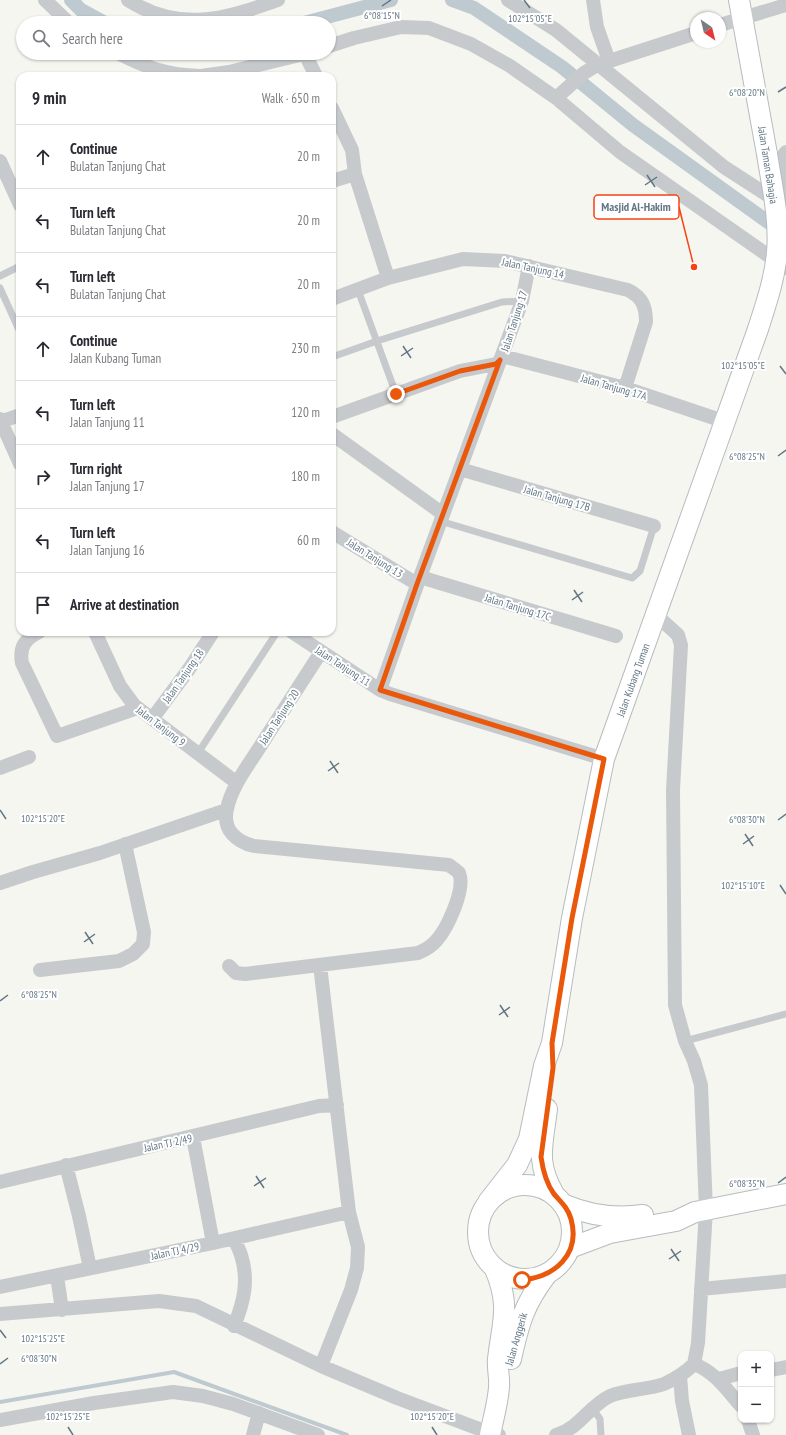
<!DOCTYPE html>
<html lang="en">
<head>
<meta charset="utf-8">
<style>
	:root { --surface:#fff; --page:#f2f2f3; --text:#2b2b33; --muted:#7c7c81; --line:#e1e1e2 }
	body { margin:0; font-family:"PT Sans Narrow",sans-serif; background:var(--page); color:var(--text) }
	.controls { position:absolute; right:12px; bottom:12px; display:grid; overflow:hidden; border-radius:8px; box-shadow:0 1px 3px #0004 }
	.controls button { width:36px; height:36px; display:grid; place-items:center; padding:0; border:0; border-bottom:1px solid var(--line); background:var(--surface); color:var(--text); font:20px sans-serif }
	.compass { position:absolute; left:690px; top:12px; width:36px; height:36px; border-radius:50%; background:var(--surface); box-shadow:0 1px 3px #0004; rotate:145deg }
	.stop { position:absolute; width:12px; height:12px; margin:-9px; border:3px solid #ea580c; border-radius:50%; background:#fff }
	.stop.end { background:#ea580c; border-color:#fff; box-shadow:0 1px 4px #0008 }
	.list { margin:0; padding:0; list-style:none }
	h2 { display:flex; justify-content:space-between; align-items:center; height:52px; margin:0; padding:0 16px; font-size:17px }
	h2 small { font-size:13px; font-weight:400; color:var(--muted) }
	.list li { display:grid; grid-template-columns:26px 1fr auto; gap:12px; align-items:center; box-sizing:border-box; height:64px; padding:0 16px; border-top:1px solid var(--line) }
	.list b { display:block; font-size:15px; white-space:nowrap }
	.list p { margin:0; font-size:13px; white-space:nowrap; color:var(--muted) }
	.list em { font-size:13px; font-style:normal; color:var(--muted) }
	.icon { flex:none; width:22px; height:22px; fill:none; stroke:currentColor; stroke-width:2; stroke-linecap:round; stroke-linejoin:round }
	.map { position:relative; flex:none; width:786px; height:1435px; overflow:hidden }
	.search { position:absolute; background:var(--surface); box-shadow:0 1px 3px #0004; left:16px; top:16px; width:320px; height:44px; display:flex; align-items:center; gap:10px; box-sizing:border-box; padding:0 14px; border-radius:22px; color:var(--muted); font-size:15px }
	.panel { position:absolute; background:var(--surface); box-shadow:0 1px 3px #0004; left:16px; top:72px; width:320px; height:564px; border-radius:12px }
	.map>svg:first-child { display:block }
</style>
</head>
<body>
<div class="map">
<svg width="786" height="1435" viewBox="0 0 786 1435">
	<rect width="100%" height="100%" fill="#f6f6f1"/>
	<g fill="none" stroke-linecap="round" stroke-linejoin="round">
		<!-- stream -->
		<path stroke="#becacf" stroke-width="4" d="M 0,1402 L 174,1372 L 347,1435"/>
		<!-- canal -->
		<path stroke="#becacf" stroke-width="14" d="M 71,0 L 81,10 L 105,23
			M 452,0 L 474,8 L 562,67 L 633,125 L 782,232
			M 304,23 L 391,0"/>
		<!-- secondary casing -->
		<g stroke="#b6bcc0" stroke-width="22">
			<path id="secondary" d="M 739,0 L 767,154
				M 547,1109 C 543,1144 535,1162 554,1194
				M478 1232a47 47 0 1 1 94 0a47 47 0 1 1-94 0Z
				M 488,1202 L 517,1165 L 529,1139 L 544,1066 L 552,1043 L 572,918 L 604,759 L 758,329
				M 565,1205 C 591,1216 615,1219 643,1215
				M 570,1248 L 610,1233 L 676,1221 L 695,1212 L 786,1194
				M 511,1359 C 519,1323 524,1304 547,1274
				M 490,1435 C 493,1419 498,1403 499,1387 C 500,1378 497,1369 498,1359 C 502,1322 511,1307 495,1269"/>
		</g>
		<!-- lane -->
		<path stroke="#c7cacd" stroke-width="7" d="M 0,276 L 20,266
			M 0,288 L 20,332
			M 358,290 L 396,394
			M 332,357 L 377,341 L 502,302 L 522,301
			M 440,521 L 632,578 L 640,571 L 654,526
			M 198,753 L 277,632
			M 685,1041 L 786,1014
			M 593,1409 L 600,1419 L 601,1435"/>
		<!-- street -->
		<path stroke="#c7cacd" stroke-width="14" d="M 45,0 L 69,23
			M 128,0 C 180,33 225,19 278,0
			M 508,0 L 556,30 L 724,167 L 786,207
			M 593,0 L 597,27 L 609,61
			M 720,25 L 786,5
			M 329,46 L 354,38 L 401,27 L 429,28 L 471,44 L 510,66 L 556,98 L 620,152 L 786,268
			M 118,53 C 147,68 167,75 200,76
			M 305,54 L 316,76
			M 201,76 L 229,72 L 308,53
			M 556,98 L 584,73 L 597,65 L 696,33
			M 332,108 L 352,150 L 355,174 L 388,278
			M 786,152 C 776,163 783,179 786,192
			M 0,161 L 20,205
			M 332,181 L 355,174
			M 332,299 L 388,278 L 463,259 L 505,261 L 628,290 C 642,297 646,306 646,322 L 625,388
			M 502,356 L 625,388 L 726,422
			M 332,417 L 460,371 L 496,364 L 501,360
			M 0,419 L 20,464
			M 0,422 L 20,415
			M 332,434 L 443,514
			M 460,469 L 654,526
			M 332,532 L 417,584
			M 420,577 L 616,636
			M 39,632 C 25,639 19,647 22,663 L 57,736 L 138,708
			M 95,632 L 120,686 L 134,705 L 237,783
			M 292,632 L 380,690 L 390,694 L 604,759
			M 380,690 L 420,577 L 522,301 L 529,266
			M 152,719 L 189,669 L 213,632
			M 0,768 L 29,757
			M 0,883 L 33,872 L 100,853 L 226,810
			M 320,965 L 349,1212 L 358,1247 L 357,1268 L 351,1290 L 321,1366
			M 229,966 L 236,973 L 245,974 L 418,953 C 425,950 431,947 436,941 C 447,929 466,889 459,873 C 457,870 452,868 449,865 L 254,846 C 237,842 222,830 227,809 C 232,785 250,763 263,742 C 282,712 302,682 321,652
			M 40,970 L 119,961 L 133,954 L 143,944 L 144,932 L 125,844
			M 193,1137 L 213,1243
			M 66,1165 L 79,1216 L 90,1268
			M 0,1182 L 319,1106 L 337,1105
			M 57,1276 L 62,1310
			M 0,1287 L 213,1243 L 349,1212
			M 701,1289 L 786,1281
			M 0,1314 L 159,1301 L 196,1306 L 321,1366 L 397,1398 L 490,1433 L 499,1435
			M 234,1326 C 244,1302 249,1280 241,1255 C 239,1249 236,1244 235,1238
			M 694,1364 C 715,1372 727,1390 741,1406
			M 771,1370 L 786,1367
			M 680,1376 L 682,1401 L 689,1435
			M 719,1379 L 741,1373
			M 0,1420 L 94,1403 L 173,1392 L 203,1396 L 233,1404 L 318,1435
			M 748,1420 L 753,1435
			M 253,1435 L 259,1413
			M 556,1435 C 580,1428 589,1406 610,1396 C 627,1389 647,1390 664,1384 C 675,1379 685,1373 694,1364 L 698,1343 L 706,1210 L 701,1085 L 694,1061 L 685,1041 L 675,1005 L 673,790 L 681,645 L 678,635 L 656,615"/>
		<!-- secondary -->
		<use href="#secondary" stroke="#fff" stroke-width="20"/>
		<!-- secondary-bridge casing -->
		<g stroke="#b6bcc0" stroke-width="22" stroke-linecap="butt">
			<path id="secondary-bridge" d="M 758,329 C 766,304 775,278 777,252 C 780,220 772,186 767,154"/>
		</g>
		<!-- secondary-bridge -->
		<use href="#secondary-bridge" stroke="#fff" stroke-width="20"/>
	</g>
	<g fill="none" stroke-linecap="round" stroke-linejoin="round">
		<!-- route -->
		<path stroke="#ea580c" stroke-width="5" d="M 396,394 L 460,371 L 496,364 L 500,360 L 417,584 L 380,690 L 604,759 L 572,918 L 552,1043 L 553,1068 L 541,1157 C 543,1171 546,1183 554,1194 C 561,1202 568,1208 571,1219 C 581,1255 554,1277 522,1280"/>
	</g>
	<!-- ticks -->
	<path fill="none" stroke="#617685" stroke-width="1.5" d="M 524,0 L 530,8M 382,6 L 391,0M 778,92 L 786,87M 647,175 L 655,187M 645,185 L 657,177M 403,346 L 411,358M 401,356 L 413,348M 780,366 L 786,374M 778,456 L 786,450M 574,590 L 582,602M 572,600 L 583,592M 330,761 L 338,773M 328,771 L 339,763M 0,810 L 6,819M 778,820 L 786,814M 745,834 L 753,846M 743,844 L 754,836M 780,885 L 786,894M 85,932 L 93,944M 84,942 L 95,934M 0,1001 L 8,995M 500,1005 L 508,1017M 499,1015 L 510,1007M 256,1176 L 264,1188M 778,1183 L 786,1177M 254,1186 L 266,1178M 671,1249 L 679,1261M 669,1259 L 681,1251M 0,1330 L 6,1338M 0,1364 L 8,1358M 68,1427 L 73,1435M 432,1427 L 437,1435"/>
	<g text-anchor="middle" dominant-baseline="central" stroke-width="4" stroke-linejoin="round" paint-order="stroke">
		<!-- street labels -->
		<g font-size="11" fill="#617685" stroke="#fff">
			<text transform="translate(768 165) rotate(81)">Jalan Taman Bahagia</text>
			<text transform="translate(533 268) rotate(12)">Jalan Tanjung 14</text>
			<text transform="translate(514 321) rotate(-72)">Jalan Tanjung 17</text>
			<text transform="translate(614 387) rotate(16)">Jalan Tanjung 17A</text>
			<text transform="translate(557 498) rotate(16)">Jalan Tanjung 17B</text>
			<text transform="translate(375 558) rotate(32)">Jalan Tanjung 13</text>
			<text transform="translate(518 607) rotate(17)">Jalan Tanjung 17C</text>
			<text transform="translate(343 666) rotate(33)">Jalan Tanjung 11</text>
			<text transform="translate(183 676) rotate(-55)">Jalan Tanjung 18</text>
			<text transform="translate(633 680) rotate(-70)">Jalan Kubang Tuman</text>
			<text transform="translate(279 717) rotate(-57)">Jalan Tanjung 20</text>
			<text transform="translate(161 726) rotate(37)">Jalan Tanjung 9</text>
			<text transform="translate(168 1143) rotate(-12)">Jalan TJ 2/49</text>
			<text transform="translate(175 1251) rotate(-12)">Jalan TJ 4/29</text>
			<text transform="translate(516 1339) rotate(-74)">Jalan Anggerik</text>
		</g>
	</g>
	<g font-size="10" text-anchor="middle" fill="#617685" stroke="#fff" stroke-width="4" stroke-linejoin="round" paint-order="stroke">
		<text x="382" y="19">6°08'15"N</text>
		<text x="530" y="22">102°15'05"E</text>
		<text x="747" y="96">6°08'20"N</text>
		<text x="743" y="369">102°15'05"E</text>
		<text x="747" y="460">6°08'25"N</text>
		<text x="43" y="822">102°15'20"E</text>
		<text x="747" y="823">6°08'30"N</text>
		<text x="743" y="889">102°15'10"E</text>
		<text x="39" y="998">6°08'25"N</text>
		<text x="747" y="1187">6°08'35"N</text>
		<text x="43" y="1342">102°15'25"E</text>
		<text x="39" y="1362">6°08'30"N</text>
		<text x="68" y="1420">102°15'25"E</text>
		<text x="432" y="1420">102°15'20"E</text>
	</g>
	<!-- callouts -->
	<path fill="none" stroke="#f44413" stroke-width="1.5" d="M694 267L679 207"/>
	<circle fill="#f44413" stroke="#fff" stroke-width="1.5" cx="694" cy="267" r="4"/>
	<rect fill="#fff" stroke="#f44413" stroke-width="1.5" x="594" y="195" width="85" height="24" rx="4"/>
	<g font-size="12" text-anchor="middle" font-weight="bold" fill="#617685">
		<text x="636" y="211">Masjid Al-Hakim</text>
	</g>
</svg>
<div class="controls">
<button>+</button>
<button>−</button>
</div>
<svg class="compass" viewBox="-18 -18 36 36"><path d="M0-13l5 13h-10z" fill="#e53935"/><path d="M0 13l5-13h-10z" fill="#7c7c81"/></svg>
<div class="stop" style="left:522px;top:1280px"></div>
<div class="stop end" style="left:396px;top:394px"></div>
<div class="search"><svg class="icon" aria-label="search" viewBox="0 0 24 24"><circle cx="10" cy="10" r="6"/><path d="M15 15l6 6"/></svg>Search here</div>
<section class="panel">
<h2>9 min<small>Walk · 650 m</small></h2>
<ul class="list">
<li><svg class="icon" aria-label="ahead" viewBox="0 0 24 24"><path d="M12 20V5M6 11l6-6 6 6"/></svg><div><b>Continue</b><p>Bulatan Tanjung Chat</p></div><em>20 m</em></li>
<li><svg class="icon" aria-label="left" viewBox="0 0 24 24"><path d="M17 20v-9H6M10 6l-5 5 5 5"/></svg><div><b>Turn left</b><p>Bulatan Tanjung Chat</p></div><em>20 m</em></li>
<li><svg class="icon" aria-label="left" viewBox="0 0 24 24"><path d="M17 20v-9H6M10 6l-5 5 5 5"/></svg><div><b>Turn left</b><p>Bulatan Tanjung Chat</p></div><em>20 m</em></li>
<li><svg class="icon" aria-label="ahead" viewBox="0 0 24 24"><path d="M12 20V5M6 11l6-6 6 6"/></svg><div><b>Continue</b><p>Jalan Kubang Tuman</p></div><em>230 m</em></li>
<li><svg class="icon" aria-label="left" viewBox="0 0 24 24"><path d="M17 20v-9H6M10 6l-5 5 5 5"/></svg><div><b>Turn left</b><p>Jalan Tanjung 11</p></div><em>120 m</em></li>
<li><svg class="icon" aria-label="right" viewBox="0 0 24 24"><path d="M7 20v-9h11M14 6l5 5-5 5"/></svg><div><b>Turn right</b><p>Jalan Tanjung 17</p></div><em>180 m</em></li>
<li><svg class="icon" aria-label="left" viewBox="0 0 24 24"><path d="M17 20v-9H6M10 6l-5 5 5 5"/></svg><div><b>Turn left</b><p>Jalan Tanjung 16</p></div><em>60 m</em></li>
<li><svg class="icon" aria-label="arrive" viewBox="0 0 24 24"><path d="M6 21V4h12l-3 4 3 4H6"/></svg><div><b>Arrive at destination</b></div></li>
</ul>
</section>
</div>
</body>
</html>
